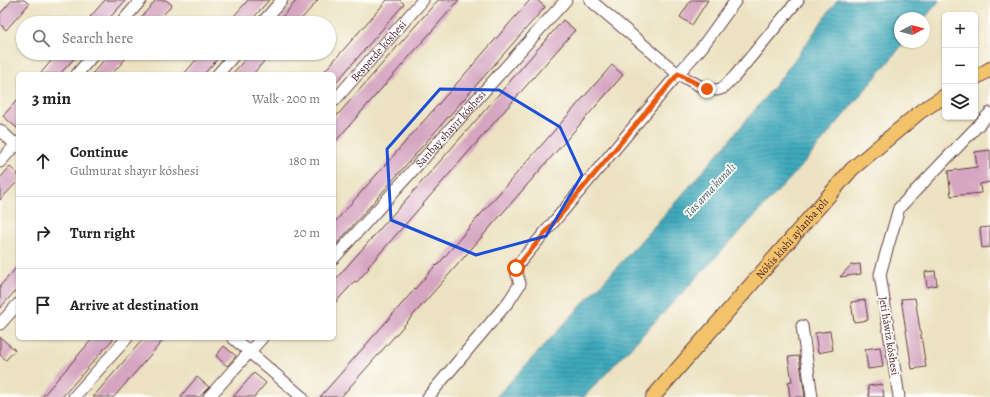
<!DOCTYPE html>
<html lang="en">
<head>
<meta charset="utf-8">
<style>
	:root { --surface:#fff; --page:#f6f6f6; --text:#222; --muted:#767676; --line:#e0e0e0 }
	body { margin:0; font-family:Alegreya,serif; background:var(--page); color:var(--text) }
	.controls { position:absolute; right:12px; top:12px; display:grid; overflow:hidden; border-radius:6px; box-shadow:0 1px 3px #0004 }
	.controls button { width:36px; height:36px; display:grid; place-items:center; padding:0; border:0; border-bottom:1px solid var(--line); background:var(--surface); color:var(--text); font:20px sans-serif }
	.compass { position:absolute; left:894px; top:12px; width:36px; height:36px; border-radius:50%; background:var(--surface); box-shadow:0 1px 3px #0004; rotate:83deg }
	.stop { position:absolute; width:12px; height:12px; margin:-9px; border:3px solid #ea580c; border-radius:50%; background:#fff }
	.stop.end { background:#ea580c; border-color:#fff; box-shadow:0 1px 4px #0008 }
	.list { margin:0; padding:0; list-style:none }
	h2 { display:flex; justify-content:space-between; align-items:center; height:52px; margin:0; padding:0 16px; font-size:17px }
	h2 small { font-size:13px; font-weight:400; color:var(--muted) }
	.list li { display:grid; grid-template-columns:26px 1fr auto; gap:12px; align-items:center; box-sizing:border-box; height:72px; padding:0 16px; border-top:1px solid var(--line) }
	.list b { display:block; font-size:15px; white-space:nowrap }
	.list p { margin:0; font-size:13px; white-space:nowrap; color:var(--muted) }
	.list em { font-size:13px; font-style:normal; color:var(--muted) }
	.icon { flex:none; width:22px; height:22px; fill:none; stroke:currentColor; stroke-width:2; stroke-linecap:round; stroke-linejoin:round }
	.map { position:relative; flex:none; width:990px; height:397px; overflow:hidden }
	.search { position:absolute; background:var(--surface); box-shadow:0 1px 3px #0004; left:16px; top:16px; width:320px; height:44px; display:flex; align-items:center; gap:10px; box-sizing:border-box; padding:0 14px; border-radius:22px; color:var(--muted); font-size:15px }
	.panel { position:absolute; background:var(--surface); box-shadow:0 1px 3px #0004; left:16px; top:72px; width:320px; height:268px; border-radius:6px }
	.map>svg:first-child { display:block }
</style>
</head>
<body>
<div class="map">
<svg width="990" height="397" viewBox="0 0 990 397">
	<defs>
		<pattern id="water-rules" width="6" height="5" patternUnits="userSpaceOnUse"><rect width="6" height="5" fill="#3ca9bc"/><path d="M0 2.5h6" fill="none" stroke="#348999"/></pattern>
	</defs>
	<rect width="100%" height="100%" fill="#fdfcf7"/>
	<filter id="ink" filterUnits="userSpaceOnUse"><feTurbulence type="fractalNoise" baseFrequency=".025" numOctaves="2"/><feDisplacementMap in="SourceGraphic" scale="8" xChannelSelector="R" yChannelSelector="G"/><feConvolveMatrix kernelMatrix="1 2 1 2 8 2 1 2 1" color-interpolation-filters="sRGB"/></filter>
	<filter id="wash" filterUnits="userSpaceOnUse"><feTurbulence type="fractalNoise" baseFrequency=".012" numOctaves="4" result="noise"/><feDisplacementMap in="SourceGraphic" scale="16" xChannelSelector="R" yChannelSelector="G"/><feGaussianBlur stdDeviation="0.9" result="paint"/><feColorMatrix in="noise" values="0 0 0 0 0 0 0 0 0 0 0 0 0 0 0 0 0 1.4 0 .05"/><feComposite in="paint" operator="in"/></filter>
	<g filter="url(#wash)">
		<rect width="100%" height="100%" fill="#ece2c1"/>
		<!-- water -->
		<path fill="url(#water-rules)" stroke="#436474" d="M 837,0 L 940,0 L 924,19 L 924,18 L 900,18 L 900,42 L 905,42 L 799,169 L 584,397 L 496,397 C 588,298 682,200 767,95 C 792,65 814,32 837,0 Z"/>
		<g id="blocks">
			<!-- building -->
			<path fill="#d5a5c1" d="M 12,0 L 24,0 L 29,4 L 6,30 L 0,24 L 0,14 Z
				M 105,0 L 126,0 L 105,23 L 96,23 L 90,17 Z
				M 156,0 L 166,0 L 172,5 L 156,23 L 136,23 Z
				M 248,0 L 269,0 L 249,23 L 242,23 L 234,16 Z
				M 297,0 L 318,0 L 298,23 L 277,23 Z
				M 387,0 L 400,0 L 404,4 L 334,85 L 334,74 L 322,74 Z
				M 438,0 L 459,0 L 334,143 L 334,119 Z
				M 530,0 L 537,0 L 545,7 L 334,247 L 334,223 Z
				M 691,0 L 708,0 L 692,25 L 680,17 Z
				M 563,20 L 575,30 L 368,267 L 369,268 L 357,282 L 355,281 L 334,304 L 334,281 L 479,117 Z
				M 58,53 L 79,53 L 60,74 L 40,74 Z
				M 110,53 L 124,53 L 128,56 L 112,74 L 92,74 Z
				M 202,53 L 223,53 L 204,74 L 184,74 Z
				M 251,53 L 259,53 L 266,59 L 253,74 L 232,74 Z
				M 612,65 L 623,75 L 452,271 L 341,397 L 320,397 L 436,265 L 437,266 L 473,223 Z
				M 18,99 L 18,129 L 3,116 Z
				M 990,150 L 990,182 L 980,184 L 981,193 L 951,196 L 948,171 L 977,167 L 975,152 Z
				M 10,167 L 18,174 L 18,181 L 0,200 L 0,178 Z
				M 990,227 L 990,247 L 982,248 L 980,228 Z
				M 860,264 L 861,274 L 840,277 L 851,265 Z
				M 18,266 L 18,288 L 0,308 L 0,286 Z
				M 935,271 L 937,285 L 927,287 L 925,272 Z
				M 915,298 L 926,367 L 912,369 L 901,299 Z
				M 865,300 L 868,320 L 854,322 L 851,302 Z
				M 830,331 L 833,350 L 818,353 L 815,333 Z
				M 0,337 L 15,350 L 6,360 L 0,355 Z
				M 93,338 L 114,338 L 62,397 L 42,397 Z
				M 144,338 L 165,338 L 114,397 L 93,397 Z
				M 224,346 L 236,356 L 227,366 L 216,356 Z
				M 880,347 L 883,367 L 868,369 L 865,349 Z
				M 799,356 L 805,397 L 790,397 L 788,382 L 792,381 L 788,357 Z
				M 254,373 L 266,383 L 254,397 L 233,397 Z
				M 197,377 L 209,387 L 203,393 L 200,397 L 180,397 Z
				M 882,384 L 884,397 L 869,397 L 868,386 Z"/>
		</g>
	</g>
	<g filter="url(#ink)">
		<use href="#blocks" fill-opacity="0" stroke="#623c42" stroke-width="1"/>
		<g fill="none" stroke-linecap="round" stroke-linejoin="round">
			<!-- minor casing -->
			<g stroke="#623c42" stroke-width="13">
				<g id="minor">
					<path d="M 590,0 L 678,74 L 700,86 L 707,89 L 717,90 L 723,88 L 735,76 L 798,0"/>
					<path d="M 121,23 L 141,0"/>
					<path d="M 262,23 L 282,0"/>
					<path d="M 77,74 L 95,53"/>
					<path d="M 218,74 L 236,53"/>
					<path id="s1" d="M 334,101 L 423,0"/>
					<path d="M 0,130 L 18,147"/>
					<path d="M 0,162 L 18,142"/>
					<path id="s2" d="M 334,258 L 566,0"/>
					<path d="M 0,324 L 18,304"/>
					<path d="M 802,326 L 812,397"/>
					<path d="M 233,338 L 302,397"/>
					<path d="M 74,397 L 127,338"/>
					<path d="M 209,397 L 262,338"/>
					<path d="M 428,397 L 509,301 L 520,284 L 515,268 L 678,74 L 702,47 L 736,0"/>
					<path d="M 899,397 L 880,274 L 899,208 L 990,113"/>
				</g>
			</g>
			<!-- major casing -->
			<g stroke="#623c42" stroke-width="16">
				<g id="major">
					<path d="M 975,78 L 990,69"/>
					<path id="s3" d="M 653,397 L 852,169 L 921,111 L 945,96"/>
				</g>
			</g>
			<!-- minor -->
			<use href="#minor" stroke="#fff" stroke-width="11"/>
			<!-- major -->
			<use href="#major" stroke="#f2c36a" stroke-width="14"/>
		</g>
	</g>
	<g fill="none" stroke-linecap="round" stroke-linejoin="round" filter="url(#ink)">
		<!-- route -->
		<path stroke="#ea580c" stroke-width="5" d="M 516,268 L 678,74 L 707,89"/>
	</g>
	<!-- marked area -->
	<path fill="none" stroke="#1d4ed8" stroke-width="3" stroke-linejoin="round" d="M 440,89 L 499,90 L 560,127 L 582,175 L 546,236 L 476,255 L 391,220 L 387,149 Z"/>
	<g text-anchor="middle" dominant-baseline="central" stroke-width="3.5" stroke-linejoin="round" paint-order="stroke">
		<!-- street labels -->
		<g font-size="11" fill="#4a1f2b" stroke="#fdfcf7">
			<text stroke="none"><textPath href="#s1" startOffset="67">Besperde kóshesi</textPath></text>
			<text stroke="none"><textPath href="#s2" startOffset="174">Sarıbay shayır kóshesi</textPath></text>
			<text stroke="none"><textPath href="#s3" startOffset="211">Nókis kishi aylanba jolı</textPath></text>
			<text transform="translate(889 336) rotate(81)">Jeti háwiz kóshesi</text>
		</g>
		<!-- water labels -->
		<g font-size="12" font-style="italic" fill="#445d6c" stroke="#fdfcf7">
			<text transform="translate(710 190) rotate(-47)">Tas arna kanalı</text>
		</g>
	</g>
</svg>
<div class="controls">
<button>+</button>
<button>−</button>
<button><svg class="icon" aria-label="layers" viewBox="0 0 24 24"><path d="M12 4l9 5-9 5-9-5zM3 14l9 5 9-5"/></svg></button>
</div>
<svg class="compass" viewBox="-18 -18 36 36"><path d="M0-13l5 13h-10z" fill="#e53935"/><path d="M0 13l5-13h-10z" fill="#767676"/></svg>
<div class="stop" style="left:516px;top:268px"></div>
<div class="stop end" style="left:707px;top:89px"></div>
<div class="search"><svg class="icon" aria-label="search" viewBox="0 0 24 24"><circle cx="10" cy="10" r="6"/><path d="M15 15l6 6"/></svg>Search here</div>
<section class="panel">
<h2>3 min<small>Walk · 200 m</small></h2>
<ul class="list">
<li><svg class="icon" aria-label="ahead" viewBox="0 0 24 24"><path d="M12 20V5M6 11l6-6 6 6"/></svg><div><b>Continue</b><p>Gulmurat shayır kóshesi</p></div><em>180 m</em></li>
<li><svg class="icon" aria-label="right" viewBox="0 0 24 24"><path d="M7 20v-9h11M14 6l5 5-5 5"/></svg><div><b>Turn right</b></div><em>20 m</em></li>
<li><svg class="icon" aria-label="arrive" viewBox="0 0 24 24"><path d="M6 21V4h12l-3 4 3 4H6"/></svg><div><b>Arrive at destination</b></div></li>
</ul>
</section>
</div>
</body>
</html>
